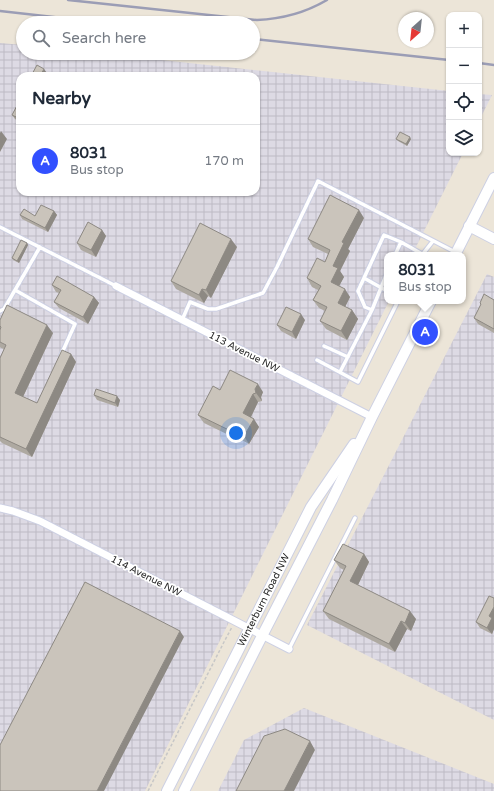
<!DOCTYPE html>
<html lang="en">
<head>
<meta charset="utf-8">
<style>
	:root { --surface:#fff; --page:#f2f2f3; --text:#1f2937; --muted:#747a83; --line:#e0e1e3; --accent:#3250ff }
	body { margin:0; font-family:"Varela Round",sans-serif; background:var(--page); color:var(--text) }
	.controls { position:absolute; right:12px; top:12px; display:grid; overflow:hidden; border-radius:8px; box-shadow:0 1px 3px #0004 }
	.controls button { width:36px; height:36px; display:grid; place-items:center; padding:0; border:0; border-bottom:1px solid var(--line); background:var(--surface); color:var(--text); font:20px sans-serif }
	.compass { position:absolute; left:398px; top:12px; width:36px; height:36px; border-radius:50%; background:var(--surface); box-shadow:0 1px 3px #0004; rotate:207deg }
	.you { position:absolute; left:236px; top:433px; width:14px; height:14px; margin:-10px; border:3px solid #fff; border-radius:50%; background:#1a73e8; box-shadow:0 0 0 6px #1a73e833 }
	.badge { display:grid; place-items:center; width:26px; height:26px; border-radius:50%; background:var(--accent); color:#fff; font-size:13px; font-weight:700 }
	.pin { position:absolute; translate:-50% -50%; border:2px solid #fff; box-shadow:0 1px 4px #0006 }
	.popup { position:absolute; left:384px; top:252px; width:82px; height:52px; box-sizing:border-box; display:grid; place-content:center; border-radius:8px; background:var(--surface); filter:drop-shadow(0 1px 3px #0005); font-size:13px; white-space:nowrap; color:var(--muted) }
	.popup b { font-size:15px; color:var(--text) }
	.popup::after { content:''; position:absolute; left:50%; top:100%; margin-left:-8px; border:8px solid transparent; border-top-color:var(--surface) }
	.list { margin:0; padding:0; list-style:none }
	h2 { display:flex; justify-content:space-between; align-items:center; height:52px; margin:0; padding:0 16px; font-size:17px }
	h2 small { font-size:13px; font-weight:400; color:var(--muted) }
	.list li { display:grid; grid-template-columns:26px 1fr auto; gap:12px; align-items:center; box-sizing:border-box; height:72px; padding:0 16px; border-top:1px solid var(--line) }
	.list b { display:block; font-size:15px; white-space:nowrap }
	.list p { margin:0; font-size:13px; white-space:nowrap; color:var(--muted) }
	.list em { font-size:13px; font-style:normal; color:var(--muted) }
	.icon { flex:none; width:22px; height:22px; fill:none; stroke:currentColor; stroke-width:2; stroke-linecap:round; stroke-linejoin:round }
	.map { position:relative; flex:none; width:494px; height:791px; overflow:hidden }
	.search { position:absolute; background:var(--surface); box-shadow:0 1px 3px #0004; left:16px; top:16px; width:244px; height:44px; display:flex; align-items:center; gap:10px; box-sizing:border-box; padding:0 14px; border-radius:22px; color:var(--muted); font-size:15px }
	.panel { position:absolute; background:var(--surface); box-shadow:0 1px 3px #0004; left:16px; top:72px; width:244px; height:124px; border-radius:12px }
	.map>svg:first-child { display:block }
</style>
</head>
<body>
<div class="map">
<svg width="494" height="791" viewBox="0 0 494 791">
	<defs>
		<pattern id="industrial-grid" width="8" height="8" patternUnits="userSpaceOnUse"><rect width="8" height="8" fill="#dddae4"/><path d="M0 4h8M4 0v8" fill="none" stroke="#bebbc4"/></pattern>
	</defs>
	<rect width="100%" height="100%" fill="#ece5d8"/>
	<!-- industrial -->
	<path fill="url(#industrial-grid)" fill-rule="evenodd" d="M 0,43 L 23,45 L 23,53 L 97,53 L 449,91 L 449,153 L 463,153 L 412,255 L 387,255 L 387,301 L 389,301 L 145,791 L 0,791 ZM 20,76 L 256,76 L 256,192 L 20,192 Z
		M 479,94 L 492,95 L 479,121 Z
		M 487,274 L 494,277 L 494,720 L 307,625 Z
		M 304,708 L 494,784 L 494,791 L 218,791 L 244,740 Z"/>
	<g fill="none" stroke-linecap="round" stroke-linejoin="round">
		<!-- lane casing -->
		<g stroke="#cdd0e3" stroke-width="5.5">
			<path id="lane" d="M 0,227 L 116,286
				M 395,255 L 401,242 L 422,254
				M 422,255 L 433,241
				M 364,278 L 384,235 L 401,242
				M 15,290 L 75,324 L 61,355
				M 372,310 L 365,307 L 358,291 L 364,278 L 387,291
				M 0,311 L 4,309 L 40,247
				M 182,320 L 190,302 L 208,309 L 216,309 L 263,293 L 277,267 L 318,181 L 455,252
				M 324,346 L 348,357
				M 317,360 L 358,382 L 398,301
				M 340,372 L 372,310 L 387,273
				M 289,649 L 355,518"/>
		</g>
		<!-- street casing -->
		<g stroke="#cdd0e3" stroke-width="9">
			<path id="street" d="M 116,286 L 372,417
				M 0,508 L 13,511 L 40,521 L 289,649"/>
		</g>
		<!-- secondary casing -->
		<g stroke="#cdd0e3" stroke-width="12">
			<g id="secondary">
				<path d="M 469,226 L 494,239"/>
				<path d="M 455,255 L 494,178"/>
				<path id="s1" d="M 167,791 L 311,507 L 354,444"/>
				<path d="M 184,791 L 262,636 L 332,500 L 372,417 L 431,301"/>
			</g>
		</g>
		<!-- path -->
		<path stroke="#c7c7c7" stroke-width="1.5" stroke-dasharray="3 2" stroke-linecap="butt" d="M 148,791 L 224,642 L 232,627"/>
		<!-- lane -->
		<use href="#lane" stroke="#fff" stroke-width="3.5"/>
		<!-- street -->
		<use href="#street" stroke="#fff" stroke-width="7"/>
		<!-- secondary -->
		<use href="#secondary" stroke="#fff" stroke-width="10"/>
		<!-- rail -->
		<path stroke="#9b9db5" stroke-width="2.5" d="M 68,0 L 257,20 C 282,19 305,13 327,0
			M 0,11 L 107,23
			M 253,39 L 449,60
			M 479,63 L 494,65"/>
	</g>
	<!-- wall -->
	<path fill="#aea9a1" d="M 20,100 L 20,122 L 15,119 L 12,115 Z
		M 396,139 L 411,139 L 407,146 L 398,141 Z
		M 54,211 L 57,215 L 48,232 L 22,219 L 20,215 L 35,216 Z
		M 364,218 L 348,249 L 350,251 L 340,271 L 344,277 L 339,286 L 350,297 L 345,307 L 352,310 L 358,319 L 347,340 L 326,329 L 320,321 L 325,311 L 319,308 L 313,300 L 318,290 L 312,287 L 307,278 L 325,262 L 328,254 L 313,247 L 308,239 Z
		M 102,230 L 106,236 L 96,257 L 81,250 L 77,243 Z
		M 27,243 L 28,245 L 19,263 L 13,260 L 12,258 Z
		M 237,247 L 211,298 L 208,296 L 204,303 L 176,289 L 171,281 Z
		M 52,285 L 94,297 L 99,303 L 88,324 L 59,308 L 54,302 L 59,293 L 56,292 Z
		M 494,300 L 494,333 L 478,324 L 474,318 L 481,304 L 480,303 Z
		M 0,320 L 53,333 L 23,397 L 37,403 L 71,354 L 76,362 L 32,457 L 2,443 L 0,441 L 0,358 L 4,349 L 1,348 L 0,347 Z
		M 305,320 L 296,339 L 281,331 L 277,325 Z
		M 220,390 L 263,392 L 261,397 L 262,401 L 258,402 L 251,417 L 259,427 L 249,444 L 240,439 L 239,440 L 204,423 L 198,415 Z
		M 94,395 L 120,400 L 118,407 L 97,400 Z
		M 364,554 L 369,562 L 358,585 L 416,619 L 411,631 L 407,629 L 395,652 L 329,619 L 323,611 L 344,570 L 340,568 L 334,560 Z
		M 494,598 L 494,629 L 492,634 L 480,628 L 476,622 Z"/>
	<!-- shaded-wall -->
	<path fill="#8d8983" d="M 44,69 L 47,73 L 45,76 L 40,76 Z
		M 1,131 L 7,139 L 0,152 L 0,133 Z
		M 410,137 L 411,139 L 407,146 L 406,144 Z
		M 359,210 L 364,218 L 348,249 L 350,251 L 340,271 L 344,277 L 337,290 L 331,282 L 333,266 L 342,242 Z
		M 54,211 L 57,215 L 48,232 L 45,228 Z
		M 102,230 L 106,236 L 96,257 L 91,250 Z
		M 231,239 L 237,247 L 211,298 L 206,290 Z
		M 27,243 L 28,245 L 19,263 L 17,261 Z
		M 202,289 L 208,296 L 204,303 L 199,295 Z
		M 345,289 L 350,297 L 343,311 L 338,303 Z
		M 94,297 L 99,303 L 88,324 L 83,317 Z
		M 352,310 L 358,319 L 347,340 L 341,331 Z
		M 301,314 L 305,320 L 296,339 L 292,332 Z
		M 47,325 L 53,333 L 21,401 L 15,393 Z
		M 71,354 L 76,362 L 32,457 L 26,449 Z
		M 258,384 L 263,392 L 261,397 L 262,401 L 256,393 L 255,389 Z
		M 253,394 L 258,402 L 249,421 L 243,413 Z
		M 117,396 L 120,400 L 118,407 L 115,403 Z
		M 254,419 L 259,427 L 249,444 L 244,436 Z
		M 234,431 L 240,439 L 239,440 L 233,432 Z
		M 364,554 L 369,562 L 356,589 L 350,581 Z
		M 494,607 L 494,629 L 492,634 L 487,628 L 489,616 Z
		M 410,611 L 416,619 L 411,631 L 405,623 Z
		M 401,621 L 407,629 L 395,652 L 389,644 Z
		M 180,631 L 184,637 L 104,791 L 97,791 Z
		M 310,741 L 315,750 L 294,791 L 284,791 Z"/>
	<!-- building -->
	<path fill="#cac4bb" stroke="#8d8983" d="M 37,65 L 44,69 L 40,76 L 31,76 Z
		M 20,100 L 20,119 L 12,115 Z
		M 400,132 L 410,137 L 406,144 L 396,139 Z
		M 330,195 L 359,210 L 342,242 L 344,243 L 333,266 L 338,268 L 331,282 L 345,289 L 338,303 L 352,310 L 341,331 L 320,321 L 327,307 L 313,300 L 321,286 L 307,278 L 317,258 L 325,262 L 330,250 L 308,239 Z
		M 41,205 L 54,211 L 45,228 L 20,215 L 24,209 L 35,216 Z
		M 88,222 L 102,230 L 91,250 L 77,243 Z
		M 200,223 L 231,239 L 206,290 L 202,289 L 199,295 L 171,281 Z
		M 21,240 L 27,243 L 17,261 L 12,258 Z
		M 57,276 L 94,297 L 83,317 L 54,302 L 61,290 L 52,285 Z
		M 484,294 L 494,300 L 494,329 L 474,318 L 481,304 L 480,303 Z
		M 7,305 L 47,325 L 15,393 L 37,403 L 62,350 L 71,354 L 26,449 L 0,437 L 0,358 L 6,345 L 0,342 L 0,330 L 1,327 L 0,326 L 0,320 Z
		M 286,307 L 301,314 L 292,332 L 277,325 Z
		M 230,370 L 258,384 L 255,389 L 256,393 L 253,394 L 243,413 L 254,419 L 244,436 L 234,431 L 233,432 L 198,415 L 213,386 L 220,390 Z
		M 96,389 L 117,396 L 115,403 L 94,395 Z
		M 343,544 L 364,554 L 350,581 L 410,611 L 405,623 L 401,621 L 389,644 L 323,611 L 346,566 L 334,560 Z
		M 85,582 L 180,631 L 97,791 L 0,791 L 0,745 Z
		M 489,596 L 494,598 L 494,607 L 489,616 L 492,618 L 487,628 L 476,622 Z
		M 285,729 L 310,741 L 284,791 L 236,791 L 264,736 Z"/>
	<g text-anchor="middle" dominant-baseline="central" stroke-width="3.5" stroke-linejoin="round" paint-order="stroke">
		<!-- street labels -->
		<g font-size="10" fill="#282828" stroke="#fff">
			<text transform="translate(244 352) rotate(27)">113 Avenue NW</text>
			<text transform="translate(146 576) rotate(27)">114 Avenue NW</text>
			<text stroke="none"><textPath href="#s1" startOffset="214">Winterburn Road NW</textPath></text>
		</g>
	</g>
</svg>
<div class="controls">
<button>+</button>
<button>−</button>
<button><svg class="icon" aria-label="locate" viewBox="0 0 24 24"><circle cx="12" cy="12" r="6"/><path d="M12 2v4M12 18v4M2 12h4M18 12h4"/></svg></button>
<button><svg class="icon" aria-label="layers" viewBox="0 0 24 24"><path d="M12 4l9 5-9 5-9-5zM3 14l9 5 9-5"/></svg></button>
</div>
<svg class="compass" viewBox="-18 -18 36 36"><path d="M0-13l5 13h-10z" fill="#e53935"/><path d="M0 13l5-13h-10z" fill="#747a83"/></svg>
<div class="you"></div>
<div class="pin badge" style="left:425px;top:332px">A</div>
<div class="popup"><b>8031</b>Bus stop</div>
<div class="search"><svg class="icon" aria-label="search" viewBox="0 0 24 24"><circle cx="10" cy="10" r="6"/><path d="M15 15l6 6"/></svg>Search here</div>
<section class="panel">
<h2>Nearby<small></small></h2>
<ul class="list">
<li><span class="badge">A</span><div><b>8031</b><p>Bus stop</p></div><em>170 m</em></li>
</ul>
</section>
</div>
</body>
</html>
